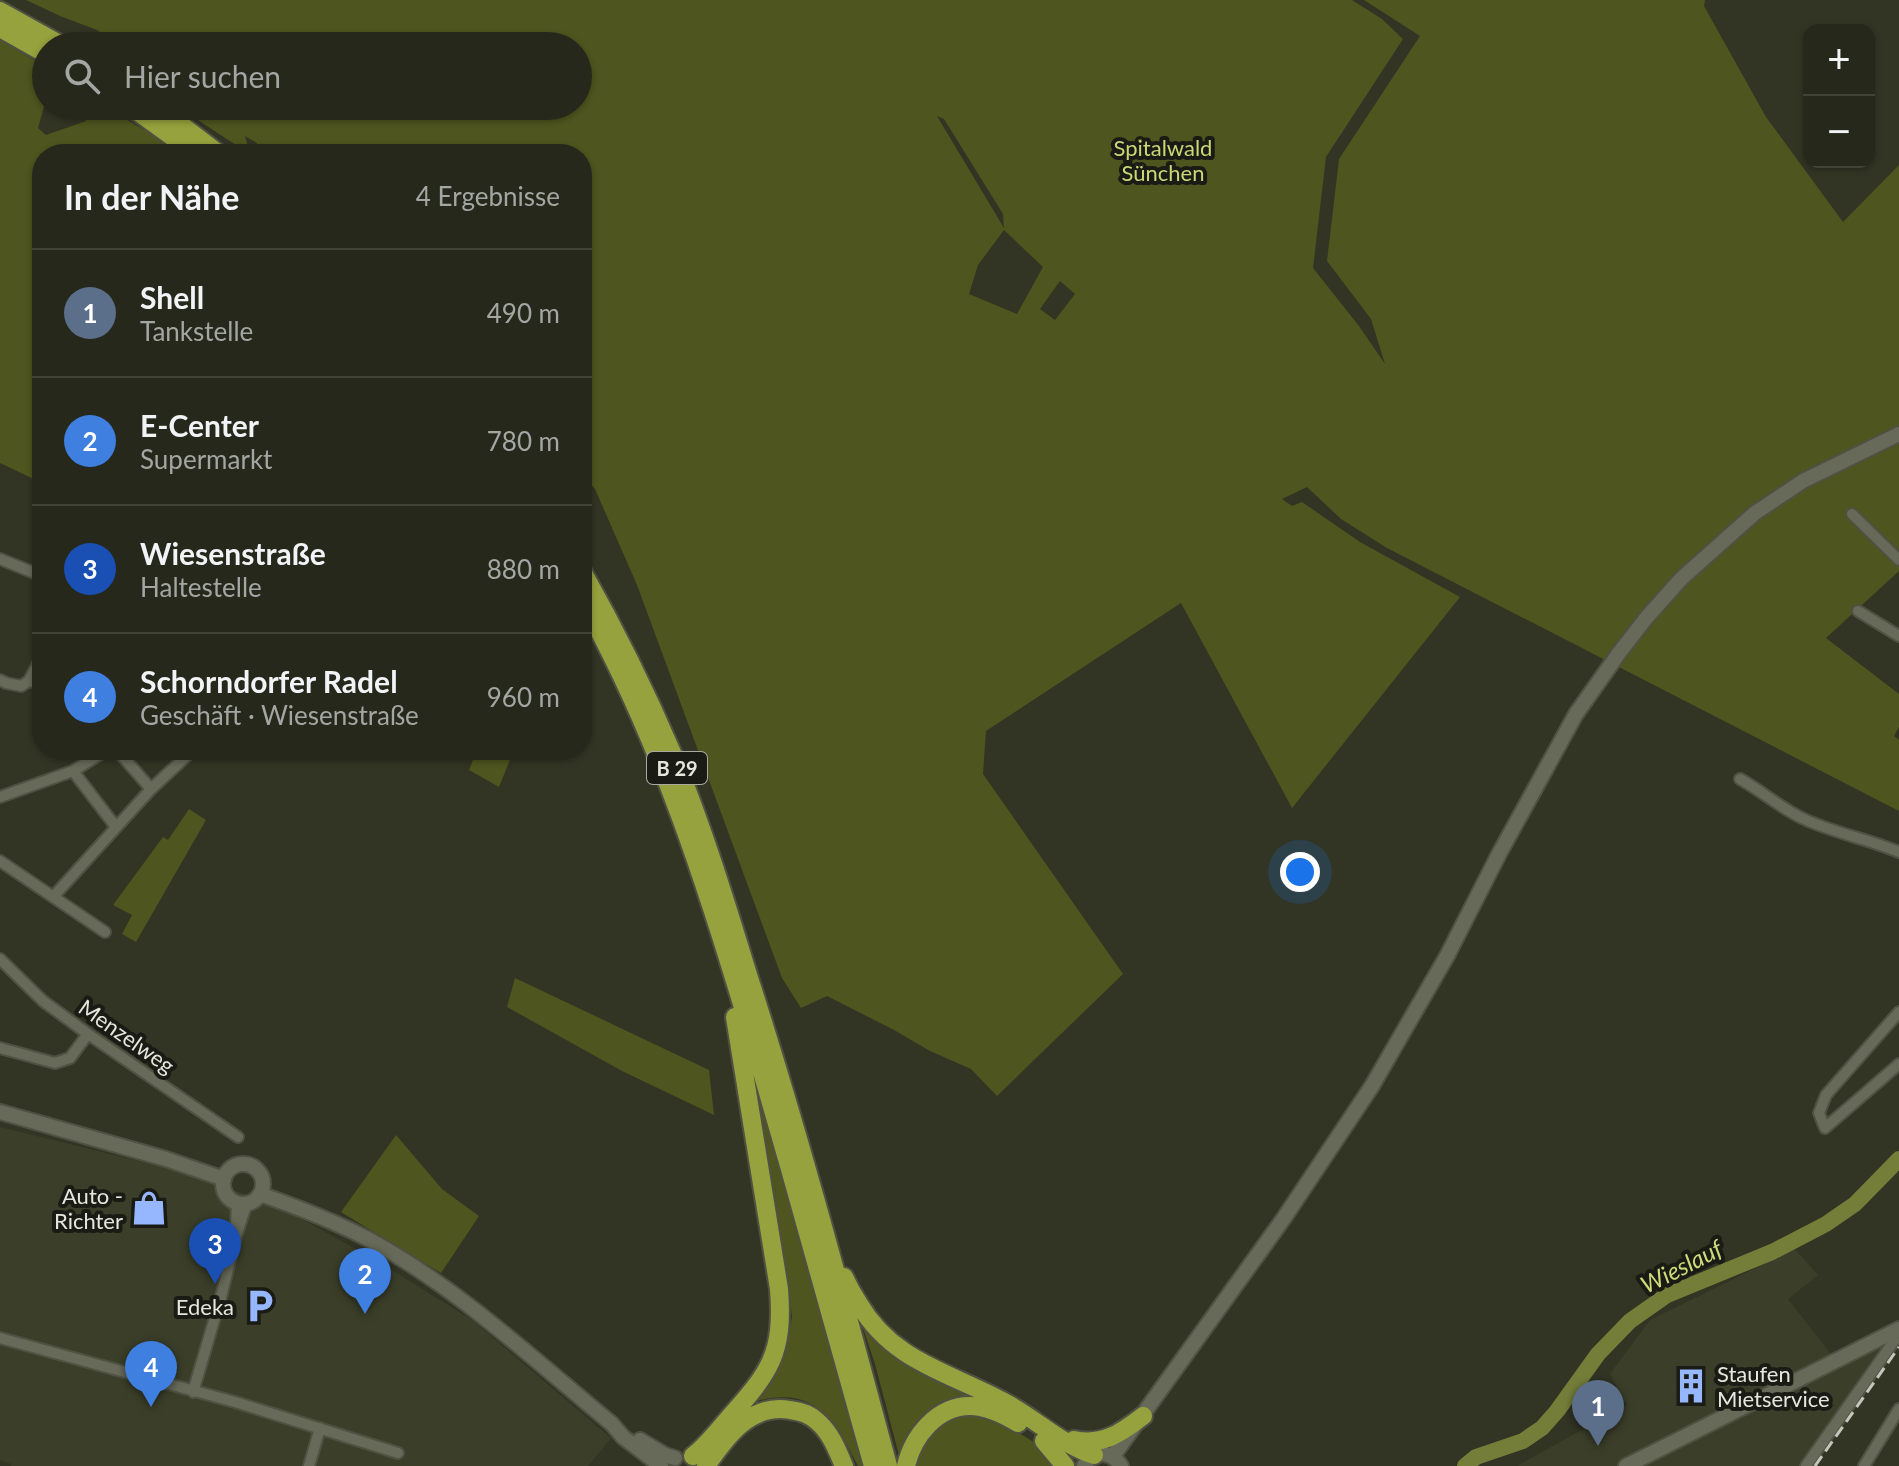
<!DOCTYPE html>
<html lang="de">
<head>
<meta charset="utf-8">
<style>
	:root { --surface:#26281b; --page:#323428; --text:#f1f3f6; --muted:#a4a6a3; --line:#42443a; --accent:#96b6fd }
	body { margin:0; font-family:Lato,sans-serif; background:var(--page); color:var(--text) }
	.controls { position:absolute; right:24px; top:24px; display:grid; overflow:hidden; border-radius:16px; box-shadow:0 2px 6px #0004 }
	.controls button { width:72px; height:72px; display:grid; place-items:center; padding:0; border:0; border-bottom:2px solid var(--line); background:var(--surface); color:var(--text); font:40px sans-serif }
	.you { position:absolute; left:1300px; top:872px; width:28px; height:28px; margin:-20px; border:6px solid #fff; border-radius:50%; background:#1a73e8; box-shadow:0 0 0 12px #1a73e833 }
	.badge { display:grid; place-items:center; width:52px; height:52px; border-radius:50%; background:var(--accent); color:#fff; font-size:26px; font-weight:700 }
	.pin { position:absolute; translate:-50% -66px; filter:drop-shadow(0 2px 4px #0008) }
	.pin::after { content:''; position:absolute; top:42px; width:28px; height:24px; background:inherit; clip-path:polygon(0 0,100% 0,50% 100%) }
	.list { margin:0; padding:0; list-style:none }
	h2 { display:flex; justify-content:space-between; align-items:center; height:104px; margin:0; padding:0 32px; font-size:34px }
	h2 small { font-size:26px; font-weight:400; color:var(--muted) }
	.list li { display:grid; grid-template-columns:52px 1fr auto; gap:24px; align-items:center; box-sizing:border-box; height:128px; padding:0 32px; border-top:2px solid var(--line) }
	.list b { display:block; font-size:30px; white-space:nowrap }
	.list p { margin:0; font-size:26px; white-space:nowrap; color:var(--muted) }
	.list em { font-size:26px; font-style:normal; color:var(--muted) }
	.icon { flex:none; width:44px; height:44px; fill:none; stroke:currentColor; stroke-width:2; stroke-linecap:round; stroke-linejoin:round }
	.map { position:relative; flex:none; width:1899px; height:1466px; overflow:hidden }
	.search { position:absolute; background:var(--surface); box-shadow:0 2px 6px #0004; left:32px; top:32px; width:560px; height:88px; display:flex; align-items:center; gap:20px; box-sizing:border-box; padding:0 28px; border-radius:44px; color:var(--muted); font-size:30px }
	.panel { position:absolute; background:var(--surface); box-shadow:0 2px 6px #0004; left:32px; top:144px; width:560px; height:616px; border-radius:32px }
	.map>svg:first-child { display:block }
</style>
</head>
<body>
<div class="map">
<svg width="1899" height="1466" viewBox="0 0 1899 1466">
	<rect width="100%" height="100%" fill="#323524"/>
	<!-- built -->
	<path fill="#3b3f29" d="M 0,1127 L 163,1167 L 274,1204 L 374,1259 L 472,1320 L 611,1438 L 588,1466 L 11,1466 L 11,1464 L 0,1460 Z
		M 1795,1249 L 1818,1275 L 1788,1299 L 1840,1366 L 1899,1336 L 1809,1466 L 1517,1466 L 1627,1405 L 1610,1374 L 1650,1320 Z"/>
	<!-- green -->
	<path fill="#4e551e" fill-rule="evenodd" d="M 26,0 L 1352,0 L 1382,19 L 1403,39 L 1326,157 L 1313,268 L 1359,326 L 1385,364 L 1371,319 L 1327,261 L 1339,159 L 1420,36 L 1364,0 L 1705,0 L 1704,6 L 1766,117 L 1843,222 L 1899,165 L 1899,571 L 1826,638 L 1899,694 L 1899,727 L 1894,736 L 1899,740 L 1899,811 L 1387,548 L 1341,519 L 1307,487 L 1282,499 L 1292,506 L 1302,502 L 1360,542 L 1460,597 L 1292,808 L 1181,603 L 986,731 L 983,774 L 1123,974 L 997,1096 L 971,1069 L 930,1051 L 894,1030 L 827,996 L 801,1008 L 782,978 L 637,585 L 595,489 L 582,474 L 582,154 L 255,154 L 257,143 L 245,136 L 248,147 L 242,149 L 178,107 L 578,106 L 578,46 L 120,46 L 97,30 L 60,16 ZM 937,116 L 944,119 L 1003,214 L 1004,228 ZM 1004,230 L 1043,267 L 1017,314 L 969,294 L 978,265 ZM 1060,281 L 1075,294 L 1055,320 L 1040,309 Z
		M 0,40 L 46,67 L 46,99 L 38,128 L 46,135 L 86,121 L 72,106 L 94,106 L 102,112 L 117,114 L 175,148 L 181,154 L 42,154 L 42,483 L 0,463 Z
		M 477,750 L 514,750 L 499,787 L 469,770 Z
		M 189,809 L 206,820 L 136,942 L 122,934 L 132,915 L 113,905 L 163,837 L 168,840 Z
		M 515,978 L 709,1070 L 714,1115 L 622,1071 L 507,1007 Z
		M 748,1051 L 864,1466 L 858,1466 C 834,1419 816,1386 756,1401 L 785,1355 L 792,1317 L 788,1282 Z
		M 396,1135 L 442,1189 L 479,1216 L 441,1273 L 341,1212 Z
		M 857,1310 L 890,1350 L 922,1373 L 975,1398 L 951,1406 L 901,1463 L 875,1364 Z
		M 968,1412 L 997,1419 L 1046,1450 L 1062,1466 L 912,1466 L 935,1426 Z"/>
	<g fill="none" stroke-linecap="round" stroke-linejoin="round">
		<!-- river -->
		<path stroke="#757e39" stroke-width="16" d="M 1465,1466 L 1476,1457 L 1523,1441 L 1542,1428 L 1557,1411 L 1598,1354 L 1630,1321 L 1667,1295 L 1772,1252 L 1826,1224 L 1855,1204 L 1899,1159"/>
		<!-- minor casing -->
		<g stroke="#4f5143" stroke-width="14">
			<path id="minor" d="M 1852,514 L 1899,560
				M 0,559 L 42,576
				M 1858,611 L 1899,636
				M 0,680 L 6,683 L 21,686 L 29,681 L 42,683
				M 29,681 L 42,656
				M 117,750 L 151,789
				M 73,771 L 116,827
				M 1740,779 C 1762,791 1780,808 1804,819 C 1834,833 1868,839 1899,852
				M 0,797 L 73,771 L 107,750
				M 0,861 L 105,932
				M 53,897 L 151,789 L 193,750
				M 0,959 L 43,1001 L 88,1034 L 238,1137
				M 1899,1012 L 1826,1095 L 1819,1113 L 1825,1128 L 1899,1064
				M 0,1048 L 55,1063 L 70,1058 L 88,1034
				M 236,1226 L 237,1203
				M 0,1338 L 235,1402 L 398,1453
				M 193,1392 L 221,1297 L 236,1236 L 247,1203
				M 309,1466 L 320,1428
				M 1806,1466 L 1899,1334
				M 1864,1466 L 1899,1409"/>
		</g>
		<!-- tertiary casing -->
		<g stroke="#4f5143" stroke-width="18">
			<path id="tertiary" d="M 1626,1466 L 1899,1329"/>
		</g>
		<!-- secondary casing -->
		<g stroke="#4f5143" stroke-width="18">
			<path id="secondary" d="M 0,1112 L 166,1159 L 224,1179
				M223 1184a20 20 0 1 1 40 0a20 20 0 1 1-40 0Z
				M 260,1194 C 297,1207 334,1221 368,1239 C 458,1288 533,1359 612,1424 L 623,1437 L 661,1466
				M 640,1440 L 665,1455 L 675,1458
				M 1113,1456 L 1284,1218 L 1372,1086 L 1447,956 L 1499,854 L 1576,714 L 1619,653 L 1647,617 L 1682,578 L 1755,513 L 1803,481 L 1899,434
				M 1084,1466 C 1093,1450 1111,1450 1121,1466"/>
		</g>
		<!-- trunk casing -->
		<g stroke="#4f5143" stroke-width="22">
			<path id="trunk" d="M 0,11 L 63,46
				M 0,28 L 46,54
				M 130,106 L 196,154
				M 156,106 L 219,154
				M 582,571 C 616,631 646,692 673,755 C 703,827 726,903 749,978 C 801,1139 844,1303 888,1466
				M 582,599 C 661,739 711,898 756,1051 C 796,1189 835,1327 873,1466
				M 844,1277 C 848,1286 853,1295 859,1304 C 893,1362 949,1372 1004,1402 C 1035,1418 1060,1444 1094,1455
				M 1074,1440 C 1103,1446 1121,1433 1143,1416
				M 1044,1441 L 1065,1466
				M 693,1456 C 706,1446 717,1432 728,1419 C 770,1372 784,1354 779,1289 L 735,1017
				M 706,1466 C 726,1437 750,1403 790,1410 C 800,1411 811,1415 818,1422 C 831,1433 838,1452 844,1466
				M 906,1466 C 913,1436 937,1406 970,1406 C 987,1406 1003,1414 1018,1423"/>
		</g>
		<!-- minor -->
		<use href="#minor" stroke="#676a58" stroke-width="10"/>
		<!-- tertiary -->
		<use href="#tertiary" stroke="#676a58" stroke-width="14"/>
		<!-- secondary -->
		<use href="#secondary" stroke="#676a58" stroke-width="14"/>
		<!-- trunk -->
		<use href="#trunk" stroke="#96a23d" stroke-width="18"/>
		<!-- rail -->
		<path stroke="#c3c6ba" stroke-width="3" stroke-dasharray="12 6" stroke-linecap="butt" d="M 1815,1466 L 1899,1347"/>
	</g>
	<!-- icons -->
	<defs>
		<g id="shop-bare" transform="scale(2.76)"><path d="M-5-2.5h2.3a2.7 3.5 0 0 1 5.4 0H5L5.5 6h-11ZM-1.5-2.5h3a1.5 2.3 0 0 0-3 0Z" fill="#96b6fd" stroke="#1a1b14" stroke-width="2.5" paint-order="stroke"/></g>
		<g id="parking-bare" transform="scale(2.76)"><path d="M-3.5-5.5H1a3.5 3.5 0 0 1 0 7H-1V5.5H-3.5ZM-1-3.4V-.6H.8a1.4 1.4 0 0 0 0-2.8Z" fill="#96b6fd" stroke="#1a1b14" stroke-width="2.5" paint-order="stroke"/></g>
		<g id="building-bare" transform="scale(2.76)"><path d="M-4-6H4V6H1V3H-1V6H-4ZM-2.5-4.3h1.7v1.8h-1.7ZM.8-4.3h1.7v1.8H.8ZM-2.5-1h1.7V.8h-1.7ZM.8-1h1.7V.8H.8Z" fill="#96b6fd" stroke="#1a1b14" stroke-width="2.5" paint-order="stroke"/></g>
	</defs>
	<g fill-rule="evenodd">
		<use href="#shop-bare" x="149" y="1208"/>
		<use href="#parking-bare" x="260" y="1306"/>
		<use href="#building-bare" x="1691" y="1386"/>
	</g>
	<g text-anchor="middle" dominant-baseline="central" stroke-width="8" stroke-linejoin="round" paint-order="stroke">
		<!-- shield labels -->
		<rect fill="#1a1b14" stroke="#a8aaa1" stroke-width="2" x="647" y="752" width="60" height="32" rx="6"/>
		<g font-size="20" font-weight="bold" fill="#e5e7dd">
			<text x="677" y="768">B 29</text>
		</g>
		<!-- park labels -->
		<g font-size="22" fill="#cad775" stroke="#1a1b14">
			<text x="1163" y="147">Spitalwald<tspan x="1163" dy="25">Sünchen</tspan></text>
		</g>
		<!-- street labels -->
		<g font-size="22" fill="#e5e7dd" stroke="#1a1b14">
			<text transform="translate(127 1036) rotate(35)">Menzelweg</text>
		</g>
		<!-- poi labels -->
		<g font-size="22" fill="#e5e7dd" stroke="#1a1b14" text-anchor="end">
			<text x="123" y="1195">Auto -<tspan x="123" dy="25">Richter</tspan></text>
			<text x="234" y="1306">Edeka</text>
			<text x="1717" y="1373" text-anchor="start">Staufen<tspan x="1717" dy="25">Mietservice</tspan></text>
		</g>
		<!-- water labels -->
		<g font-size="24" font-style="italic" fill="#cddb78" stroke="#1a1b14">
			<text transform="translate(1681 1266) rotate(-27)">Wieslauf</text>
		</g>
	</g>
</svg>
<div class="controls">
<button>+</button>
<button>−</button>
</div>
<div class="you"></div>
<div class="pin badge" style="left:1598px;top:1446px;background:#5c6f8a">1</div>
<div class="pin badge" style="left:365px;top:1314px;background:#3f7fe0">2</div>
<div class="pin badge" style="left:215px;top:1284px;background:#1a4fb4">3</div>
<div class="pin badge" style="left:151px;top:1407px;background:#3f7fe0">4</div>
<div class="search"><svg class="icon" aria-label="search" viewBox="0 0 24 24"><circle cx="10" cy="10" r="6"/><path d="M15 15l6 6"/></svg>Hier suchen</div>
<section class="panel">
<h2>In der Nähe<small>4 Ergebnisse</small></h2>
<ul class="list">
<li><span class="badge" style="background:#5c6f8a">1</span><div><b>Shell</b><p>Tankstelle</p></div><em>490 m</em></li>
<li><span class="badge" style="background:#3f7fe0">2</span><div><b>E-Center</b><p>Supermarkt</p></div><em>780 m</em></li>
<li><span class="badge" style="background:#1a4fb4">3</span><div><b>Wiesenstraße</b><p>Haltestelle</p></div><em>880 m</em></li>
<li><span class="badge" style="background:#3f7fe0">4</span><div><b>Schorndorfer Radel</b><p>Geschäft · Wiesenstraße</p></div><em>960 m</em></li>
</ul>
</section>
</div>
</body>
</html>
